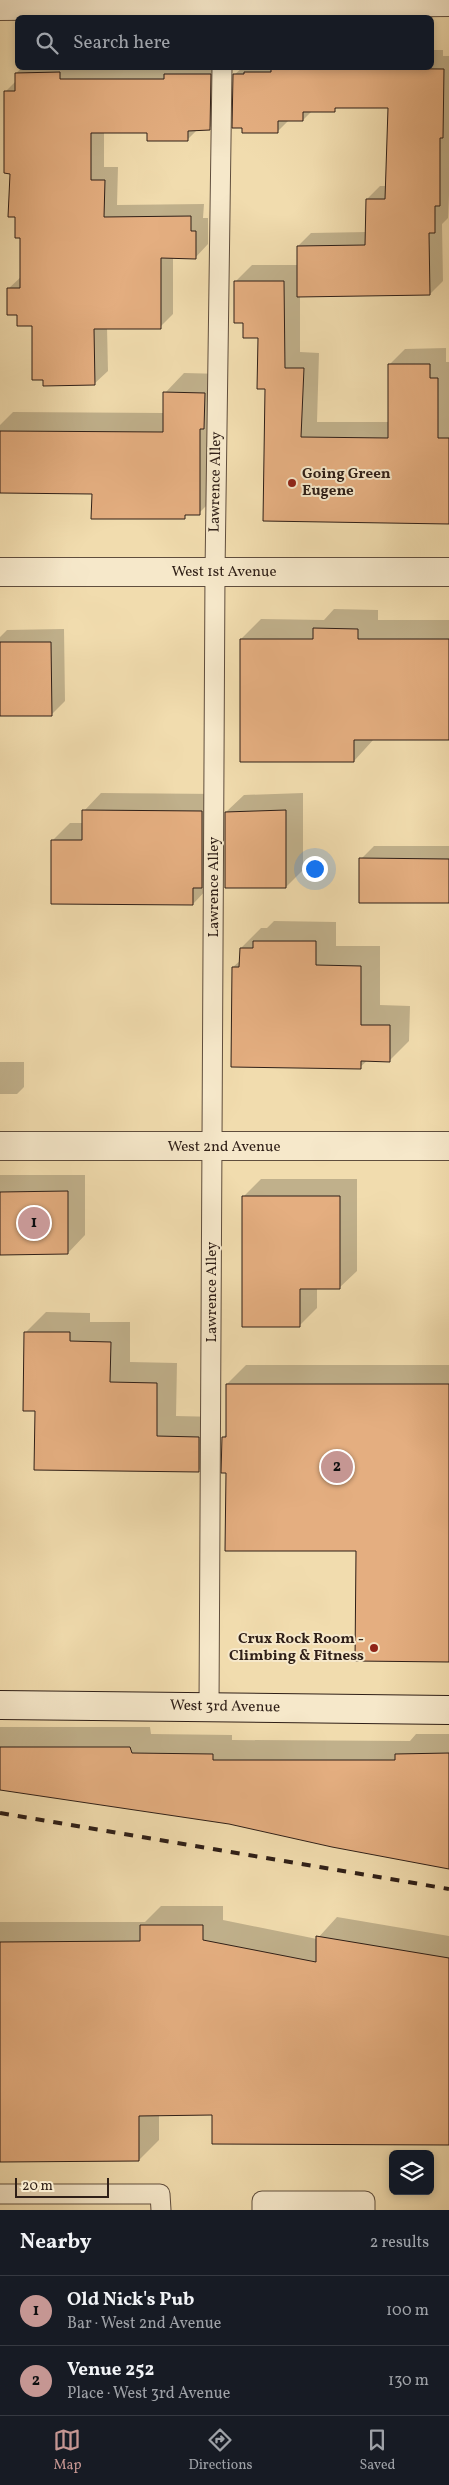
<!DOCTYPE html>
<html lang="en">
<head>
<meta charset="utf-8">
<style>
	:root { --surface:#171b24; --page:#20242c; --text:#f1f3f6; --muted:#9ea1a6; --line:#363941; --accent:#c59692 }
	body { margin:0; font-family:Vollkorn,serif; background:var(--page); color:var(--text) }
	.controls { position:absolute; right:15px; bottom:15px; display:grid; overflow:hidden; border-radius:8px; box-shadow:0 2px 8px #0003 }
	.controls button { width:45px; height:45px; display:grid; place-items:center; padding:0; border:0; border-bottom:1px solid var(--line); background:var(--surface); color:var(--text); font:25px sans-serif }
	.scale { position:absolute; left:15px; bottom:12px; width:94px; box-sizing:border-box; padding-left:5px; border:2px solid #2f1f17; border-top:0; font-size:14px; line-height:18px; white-space:nowrap; color:#2f1f17; -webkit-text-stroke:4px #f6e8ca; paint-order:stroke }
	.you { position:absolute; left:314px; top:868px; width:18px; height:18px; margin:-12px; border:4px solid #fff; border-radius:50%; background:#1a73e8; box-shadow:0 0 0 8px #1a73e833 }
	.badge { display:grid; place-items:center; width:32px; height:32px; border-radius:50%; background:var(--accent); color:#111; font-size:16px; font-weight:700 }
	.pin { position:absolute; translate:-50% -50%; border:2px solid #fff; box-shadow:0 1px 5px #0006 }
	.list { margin:0; padding:0; list-style:none }
	h2 { display:flex; justify-content:space-between; align-items:center; height:65px; margin:0; padding:0 20px; font-size:21px }
	h2 small { font-size:16px; font-weight:400; color:var(--muted) }
	.list li { display:grid; grid-template-columns:32px 1fr auto; gap:15px; align-items:center; box-sizing:border-box; height:70px; padding:0 20px; border-top:1px solid var(--line) }
	.list b { display:block; font-size:19px; white-space:nowrap }
	.list p { margin:0; font-size:16px; white-space:nowrap; color:var(--muted) }
	.list em { font-size:16px; font-style:normal; color:var(--muted) }
	.icon { flex:none; width:28px; height:28px; fill:none; stroke:currentColor; stroke-width:2; stroke-linecap:round; stroke-linejoin:round }
	.map { position:relative; flex:none; width:449px; height:2210px; overflow:hidden }
	.search { position:absolute; background:var(--surface); box-shadow:0 2px 8px #0003; left:15px; right:15px; top:15px; height:55px; display:flex; align-items:center; gap:12px; box-sizing:border-box; padding:0 18px; border-radius:8px; color:var(--muted); font-size:19px }
	.sheet { height:205px; background:var(--surface) }
	nav { display:flex; justify-content:space-around; align-items:center; box-sizing:border-box; height:70px; border-top:1px solid var(--line); background:var(--surface); font-size:14px; color:var(--muted) }
	nav a { display:grid; justify-items:center; gap:2px }
	nav .on { color:var(--accent) }
	.map>svg:first-child { display:block }
</style>
</head>
<body>
<div class="map">
<svg width="449" height="2210" viewBox="0 0 449 2210">
	<rect width="100%" height="100%" fill="#f1dcae"/>
	<filter id="stains"><feTurbulence type="fractalNoise" baseFrequency=".004" numOctaves="4"/><feColorMatrix values="0 0 0 0 .2 0 0 0 0 .09 0 0 0 0 .02 0 0 0 .5 -.17"/></filter>
	<radialGradient id="worn" r=".72"><stop offset=".6" stop-color="#630" stop-opacity="0"/><stop offset="1" stop-color="#630" stop-opacity=".3"/></radialGradient>
	<!-- shadow -->
	<path fill="#0003" d="M 432,50 L 443,50 L 443,56 L 449,56 L 449,195 L 448,218 L 442,224 L 443,281 L 430,294 L 300,296 L 300,352 L 319,353 L 317,422 L 389,422 L 389,365 L 405,349 L 446,348 L 446,362 L 449,362 L 449,523 L 264,520 L 267,388 L 259,336 L 244,322 L 236,281 L 252,265 L 298,265 L 298,246 L 311,233 L 367,232 L 367,199 L 380,186 L 387,186 L 390,107 L 338,107 L 334,110 L 313,110 L 303,120 L 289,120 L 277,132 L 234,75 L 242,68 L 432,68 Z
		M 22,68 L 223,68 L 223,115 L 209,128 L 198,129 L 188,139 L 148,132 L 104,132 L 104,167 L 118,167 L 117,205 L 204,204 L 203,218 L 208,218 L 208,244 L 195,258 L 173,257 L 173,314 L 160,327 L 107,327 L 108,371 L 94,384 L 44,379 L 33,325 L 19,313 L 8,289 L 22,276 L 22,237 L 11,172 L 5,92 L 16,81 L 16,73 Z
		M 184,373 L 224,374 L 218,494 L 199,513 L 188,513 L 184,517 L 93,493 L 0,492 L 0,425 L 13,412 L 164,413 L 165,393 Z
		M 334,609 L 378,610 L 378,620 L 449,620 L 449,739 L 374,739 L 354,761 L 241,639 L 261,619 L 324,620 Z
		M 64,629 L 65,701 L 52,714 L 0,715 L 0,637 L 7,630 Z
		M 101,793 L 219,794 L 210,886 L 193,904 L 53,840 L 70,823 L 84,823 L 84,811 Z
		M 303,793 L 303,870 L 286,887 L 226,812 L 244,795 Z
		M 374,846 L 449,846 L 449,902 L 361,859 Z
		M 274,921 L 336,922 L 336,946 L 380,946 L 380,1005 L 410,1006 L 409,1041 L 389,1061 L 368,1060 L 360,1067 L 233,967 L 241,960 L 241,948 L 261,928 L 267,928 Z
		M 0,1062 L 24,1062 L 24,1087 L 17,1094 L 0,1094 Z
		M 0,1175 L 85,1175 L 85,1235 L 68,1253 L 0,1254 Z
		M 261,1179 L 357,1179 L 357,1271 L 339,1288 L 317,1288 L 317,1308 L 300,1325 L 243,1197 Z
		M 46,1312 L 90,1313 L 90,1322 L 130,1322 L 130,1362 L 177,1363 L 176,1416 L 219,1417 L 218,1451 L 198,1471 L 36,1409 L 26,1332 Z
		M 246,1365 L 449,1365 L 449,1660 L 357,1550 L 227,1471 L 223,1437 L 227,1434 L 227,1384 Z
		M 0,1727 L 150,1727 L 151,1734 L 232,1735 L 232,1740 L 410,1741 L 416,1734 L 449,1734 L 449,1868 L 229,1823 L 0,1788 Z
		M 161,1906 L 223,1906 L 223,1920 L 317,1939 L 337,1917 L 449,1936 L 449,2143 L 213,2114 L 159,2115 L 159,2140 L 139,2160 L 0,2161 L 0,1922 L 145,1922 Z"/>
	<!-- building -->
	<path fill="#e4ae80" stroke="#2f1f17" d="M 278,68 L 444,69 L 443,138 L 440,138 L 440,206 L 435,206 L 435,233 L 429,233 L 430,295 L 297,297 L 297,246 L 365,245 L 366,199 L 385,199 L 388,108 L 335,108 L 335,112 L 303,112 L 303,121 L 278,121 L 278,133 L 242,133 L 242,128 L 232,128 L 233,74 L 244,74 L 244,72 L 271,72 L 271,69 Z
		M 60,72 L 60,79 L 164,79 L 164,74 L 211,74 L 210,130 L 188,131 L 188,141 L 147,141 L 147,133 L 91,133 L 91,180 L 105,180 L 104,217 L 191,216 L 191,231 L 196,231 L 196,259 L 161,258 L 161,329 L 94,329 L 95,385 L 43,386 L 43,380 L 32,380 L 32,326 L 17,326 L 17,315 L 7,315 L 7,288 L 20,288 L 20,238 L 15,238 L 15,217 L 8,217 L 10,174 L 4,173 L 4,91 L 15,91 L 15,73 Z
		M 234,281 L 284,281 L 285,368 L 304,368 L 301,437 L 388,438 L 388,364 L 430,364 L 430,378 L 438,378 L 438,438 L 449,438 L 449,524 L 263,521 L 265,389 L 257,389 L 258,338 L 243,338 L 243,323 L 234,323 Z
		M 163,392 L 205,393 L 204,429 L 200,429 L 200,515 L 185,515 L 185,519 L 91,519 L 92,494 L 0,493 L 0,431 L 163,432 Z
		M 313,628 L 358,629 L 358,639 L 449,639 L 449,740 L 354,740 L 354,762 L 240,762 L 240,639 L 313,639 Z
		M 0,642 L 51,642 L 52,716 L 0,716 Z
		M 82,810 L 202,811 L 202,888 L 193,888 L 193,905 L 51,904 L 51,840 L 82,840 Z
		M 286,810 L 286,888 L 225,888 L 225,812 Z
		M 359,858 L 449,859 L 449,903 L 359,903 Z
		M 253,941 L 316,941 L 316,965 L 361,966 L 361,1025 L 390,1025 L 390,1062 L 361,1061 L 361,1069 L 231,1067 L 232,967 L 239,967 L 240,948 L 253,948 Z
		M 68,1191 L 68,1254 L 0,1255 L 0,1192 Z
		M 242,1196 L 340,1196 L 340,1289 L 300,1289 L 300,1327 L 242,1327 Z
		M 24,1332 L 70,1332 L 70,1341 L 111,1342 L 110,1382 L 157,1383 L 157,1436 L 199,1437 L 199,1472 L 34,1470 L 35,1411 L 23,1411 Z
		M 226,1384 L 449,1384 L 449,1662 L 355,1661 L 356,1551 L 225,1551 L 226,1473 L 221,1473 L 222,1437 L 226,1437 Z
		M 0,1747 L 130,1747 L 132,1753 L 213,1754 L 213,1760 L 395,1760 L 395,1754 L 449,1753 L 449,1869 L 332,1847 L 229,1824 L 0,1790 Z
		M 140,1925 L 203,1925 L 203,1940 L 316,1962 L 316,1936 L 449,1958 L 449,2145 L 212,2144 L 212,2115 L 139,2116 L 139,2161 L 0,2162 L 0,1942 L 140,1941 Z"/>
	<g fill="none" stroke-linecap="round" stroke-linejoin="round">
		<!-- lane casing -->
		<g stroke="#604e3d" stroke-width="21">
			<path id="lane" d="M 209,1707 L 215,572 L 222,68
				M 0,2194 L 160,2194 L 161,2210
				M 262,2210 L 262,2201 L 365,2201 L 365,2210"/>
		</g>
		<!-- street casing -->
		<g stroke="#604e3d" stroke-width="30">
			<path id="street" d="M 0,6 L 449,2
				M 0,572 L 449,572
				M 0,1146 L 449,1146"/>
		</g>
		<!-- secondary casing -->
		<g stroke="#2f1f17" stroke-width="30">
			<path id="secondary" d="M 0,1705 L 449,1710"/>
		</g>
		<!-- lane -->
		<use href="#lane" stroke="#f6e8ca" stroke-width="19"/>
		<!-- street -->
		<use href="#street" stroke="#f6e8ca" stroke-width="28"/>
		<!-- secondary -->
		<use href="#secondary" stroke="#f6e8ca" stroke-width="28"/>
		<!-- rail -->
		<path stroke="#2f1f17" stroke-width="4" stroke-dasharray="9 9" stroke-linecap="butt" d="M 0,1813 L 449,1889"/>
	</g>
	<!-- markers -->
	<g fill="#8f2418" stroke="#f6e8ca" stroke-width="2">
		<circle cx="292" cy="483" r="5"/>
		<circle cx="374" cy="1648" r="5"/>
	</g>
	<g text-anchor="middle" dominant-baseline="central" stroke-width="4" stroke-linejoin="round" paint-order="stroke">
		<!-- poi labels -->
		<g font-size="15" font-weight="bold" fill="#2f1f17" stroke="#f6e8ca" text-anchor="start">
			<text x="302" y="474">Going Green<tspan x="302" dy="17">Eugene</tspan></text>
			<text x="364" y="1639" text-anchor="end">Crux Rock Room -<tspan x="364" dy="17">Climbing &amp; Fitness</tspan></text>
		</g>
		<!-- street labels -->
		<g font-size="15" fill="#2f1f17" stroke="#f6e8ca">
			<text transform="translate(216 482) rotate(-89)">Lawrence Alley</text>
			<text x="224" y="572">West 1st Avenue</text>
			<text transform="translate(214 887) rotate(-90)">Lawrence Alley</text>
			<text x="224" y="1147">West 2nd Avenue</text>
			<text transform="translate(212 1292) rotate(-90)">Lawrence Alley</text>
			<text transform="translate(225 1707) rotate(1)">West 3rd Avenue</text>
		</g>
	</g>
	<rect width="100%" height="100%" filter="url(#stains)"/>
	<rect width="100%" height="100%" fill="url(#worn)"/>
</svg>
<div class="controls">
<button><svg class="icon" aria-label="layers" viewBox="0 0 24 24"><path d="M12 4l9 5-9 5-9-5zM3 14l9 5 9-5"/></svg></button>
</div>
<div class="scale">20 m</div>
<div class="you"></div>
<div class="pin badge" style="left:34px;top:1223px">1</div>
<div class="pin badge" style="left:337px;top:1467px">2</div>
<div class="search"><svg class="icon" aria-label="search" viewBox="0 0 24 24"><circle cx="10" cy="10" r="6"/><path d="M15 15l6 6"/></svg>Search here</div>
</div>
<section class="sheet">
<h2>Nearby<small>2 results</small></h2>
<ul class="list">
<li><span class="badge">1</span><div><b>Old Nick's Pub</b><p>Bar · West 2nd Avenue</p></div><em>100 m</em></li>
<li><span class="badge">2</span><div><b>Venue 252</b><p>Place · West 3rd Avenue</p></div><em>130 m</em></li>
</ul>
</section>
<nav>
<a class="on"><svg class="icon" aria-label="map" viewBox="0 0 24 24"><path d="M3 6l6-2 6 2 6-2v14l-6 2-6-2-6 2zM9 4v14M15 6v14"/></svg>Map</a>
<a><svg class="icon" aria-label="directions" viewBox="0 0 24 24"><path d="M12 3l9 9-9 9-9-9zM9 14v-3h6M13 9l2 2-2 2"/></svg>Directions</a>
<a><svg class="icon" aria-label="saved" viewBox="0 0 24 24"><path d="M7 4h10v16l-5-4-5 4z"/></svg>Saved</a>
</nav>
</body>
</html>
